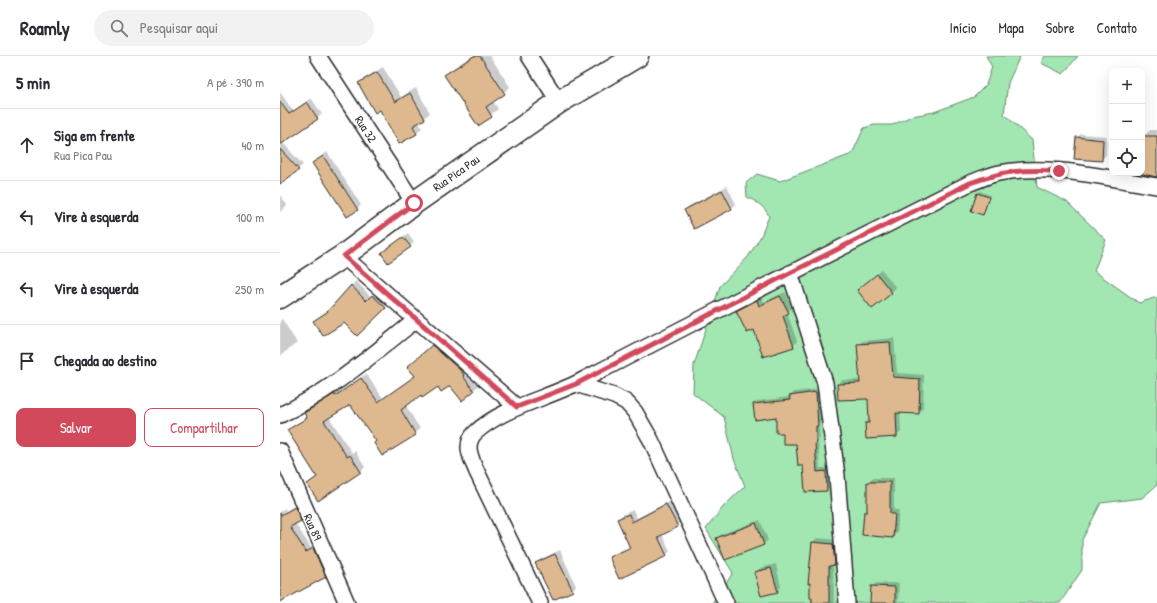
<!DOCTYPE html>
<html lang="pt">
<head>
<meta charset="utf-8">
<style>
	:root { --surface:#fff; --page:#f2f2f3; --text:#2b2b33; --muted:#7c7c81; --line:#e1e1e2; --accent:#d1495b }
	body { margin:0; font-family:"Patrick Hand",sans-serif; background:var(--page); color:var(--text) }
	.controls { position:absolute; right:12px; top:12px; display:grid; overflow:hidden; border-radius:8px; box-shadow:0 4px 16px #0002 }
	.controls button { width:36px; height:36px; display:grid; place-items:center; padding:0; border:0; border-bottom:1px solid var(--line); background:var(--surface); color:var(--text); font:20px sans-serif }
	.stop { position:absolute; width:12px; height:12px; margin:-9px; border:3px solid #d1495b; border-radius:50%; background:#fff }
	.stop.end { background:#d1495b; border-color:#fff; box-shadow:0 1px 4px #0008 }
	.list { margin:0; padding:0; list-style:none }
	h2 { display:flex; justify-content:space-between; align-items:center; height:52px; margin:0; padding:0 16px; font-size:17px }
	h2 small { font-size:13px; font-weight:400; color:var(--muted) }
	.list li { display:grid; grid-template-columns:26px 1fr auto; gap:12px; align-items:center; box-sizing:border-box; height:72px; padding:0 16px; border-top:1px solid var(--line) }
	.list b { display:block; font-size:15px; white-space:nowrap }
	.list p { margin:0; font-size:13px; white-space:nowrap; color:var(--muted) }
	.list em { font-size:13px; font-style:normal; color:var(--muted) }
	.actions { display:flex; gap:8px; padding:12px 16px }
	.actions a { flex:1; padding:9px 0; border:1px solid var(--accent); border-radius:8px; text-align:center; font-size:14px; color:var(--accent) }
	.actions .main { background:var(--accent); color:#fff }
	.icon { flex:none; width:22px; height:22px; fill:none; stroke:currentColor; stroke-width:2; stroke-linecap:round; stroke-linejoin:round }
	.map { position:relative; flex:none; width:877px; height:547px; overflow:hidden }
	header { display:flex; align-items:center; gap:24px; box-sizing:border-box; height:56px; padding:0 20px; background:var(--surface); border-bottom:1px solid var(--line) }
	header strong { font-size:19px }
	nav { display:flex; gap:22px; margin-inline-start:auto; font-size:14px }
	.search { width:280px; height:36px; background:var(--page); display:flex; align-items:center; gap:10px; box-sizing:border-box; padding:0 14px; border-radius:22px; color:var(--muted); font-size:15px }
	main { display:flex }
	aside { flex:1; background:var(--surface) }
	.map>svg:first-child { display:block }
</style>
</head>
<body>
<header>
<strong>Roamly</strong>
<div class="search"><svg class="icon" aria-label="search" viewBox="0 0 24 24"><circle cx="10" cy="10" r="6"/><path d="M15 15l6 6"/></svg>Pesquisar aqui</div>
<nav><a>Início</a><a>Mapa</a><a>Sobre</a><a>Contato</a></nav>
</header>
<main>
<aside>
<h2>5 min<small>A pé · 390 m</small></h2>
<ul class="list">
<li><svg class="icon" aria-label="ahead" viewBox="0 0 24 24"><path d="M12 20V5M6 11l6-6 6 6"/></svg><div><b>Siga em frente</b><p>Rua Pica Pau</p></div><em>40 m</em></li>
<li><svg class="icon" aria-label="left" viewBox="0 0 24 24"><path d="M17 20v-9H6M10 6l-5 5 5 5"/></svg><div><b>Vire à esquerda</b></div><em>100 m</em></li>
<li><svg class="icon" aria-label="left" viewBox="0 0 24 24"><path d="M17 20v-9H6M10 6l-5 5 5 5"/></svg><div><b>Vire à esquerda</b></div><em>250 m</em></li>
<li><svg class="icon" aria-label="arrive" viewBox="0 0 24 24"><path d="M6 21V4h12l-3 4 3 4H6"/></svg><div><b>Chegada ao destino</b></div></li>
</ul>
<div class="actions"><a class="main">Salvar</a><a>Compartilhar</a></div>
</aside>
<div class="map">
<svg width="877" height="547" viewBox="0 0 877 547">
	<rect width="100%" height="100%" fill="#fff"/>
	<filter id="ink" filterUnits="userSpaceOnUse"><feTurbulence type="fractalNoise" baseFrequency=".025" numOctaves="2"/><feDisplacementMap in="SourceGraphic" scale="8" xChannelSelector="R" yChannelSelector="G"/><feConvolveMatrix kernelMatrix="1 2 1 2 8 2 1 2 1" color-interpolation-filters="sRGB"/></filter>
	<g filter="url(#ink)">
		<!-- green -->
		<path fill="#a2e6b2" stroke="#66886e" d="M 706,0 L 740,0 L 728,27 L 724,58 L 752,84 L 757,131 L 787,146 L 826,184 L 814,215 L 859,247 L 877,241 L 877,429 L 862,442 L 821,447 L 802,484 L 802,514 L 780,547 L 432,547 L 453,517 L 426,473 L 444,450 L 465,430 L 454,403 L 444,361 L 413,337 L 414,309 L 440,230 L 468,201 L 481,180 L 489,160 C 484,150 477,146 467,141 L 466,127 L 477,118 L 500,125 L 572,98 L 584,72 L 594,69 L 612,69 L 632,60 L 654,56 L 694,41 L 706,29 L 712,11 Z
			M 765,0 L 798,0 L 783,18 L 761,7 Z"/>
		<!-- shadow -->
		<path fill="#0003" d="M 192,0 L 210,0 L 230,31 L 213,45 L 218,53 L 198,69 L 165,19 L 172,13 Z
			M 103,11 L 121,41 L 136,32 L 150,57 L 139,66 L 142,72 L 136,77 L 100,53 L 79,27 L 85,22 Z
			M 0,36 L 13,55 L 31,42 L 42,58 L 2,86 L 23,109 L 0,127 Z
			M 870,74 L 877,74 L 877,119 L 861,117 L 864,80 Z
			M 801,78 L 827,80 L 826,99 L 821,104 L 797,82 Z
			M 47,96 L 81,149 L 77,153 L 33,107 Z
			M 447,130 L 456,148 L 452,152 L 414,172 L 405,154 L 409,150 Z
			M 700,135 L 710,139 L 703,158 L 698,137 Z
			M 0,139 L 7,149 L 0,156 Z
			M 128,177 L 134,186 L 130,190 L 102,197 Z
			M 602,214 L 616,232 L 592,252 L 578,234 Z
			M 76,225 L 91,241 L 97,235 L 109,247 L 77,279 L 64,265 L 34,265 L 52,252 Z
			M 505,236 L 512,252 L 507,257 L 517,285 L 513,290 L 458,255 L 462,251 L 481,241 L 484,246 Z
			M 2,263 L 17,287 L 0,300 L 0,265 Z
			M 614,282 L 617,317 L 644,319 L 643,352 L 638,357 L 620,356 L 621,376 L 617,380 L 587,382 L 586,368 L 590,363 L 589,342 L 558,328 L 562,324 L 581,324 L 578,289 L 582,285 Z
			M 158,285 L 198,330 L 182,344 L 170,329 L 158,330 L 141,338 L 126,350 L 140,373 L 102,398 L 97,385 L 70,348 L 49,361 L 72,397 L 75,395 L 85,411 L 81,416 L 28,428 L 37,420 L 9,374 L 27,361 L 25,357 L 30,353 L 59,334 L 60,336 L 86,318 L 103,342 L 136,320 L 133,306 Z
			M 539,333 L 542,365 L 539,367 L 540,383 L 538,384 L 540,412 L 549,412 L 550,430 L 547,434 L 524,409 L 517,387 L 504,376 L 497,360 L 474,349 L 478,345 L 510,341 L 514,336 Z
			M 592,422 L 614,422 L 614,454 L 619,454 L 617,476 L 613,481 L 585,456 L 588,454 L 588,426 Z
			M 390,445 L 401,466 L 382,478 L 390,495 L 386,500 L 330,501 L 335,497 L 350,490 L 338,464 L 342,459 L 353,454 L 357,462 Z
			M 20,447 L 25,459 L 15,467 L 31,492 L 38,488 L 50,516 L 45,521 L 0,545 L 0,456 L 5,452 L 6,455 Z
			M 480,464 L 488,484 L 484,488 L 445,503 L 437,483 L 442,478 Z
			M 537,482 L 557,484 L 559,505 L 553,509 L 554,547 L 531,547 L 531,526 L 529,527 L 533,486 Z
			M 280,494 L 296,530 L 292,534 L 257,507 L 261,503 Z
			M 496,508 L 501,531 L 497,535 L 475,517 L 480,512 Z
			M 596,527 L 619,527 L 618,547 L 589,547 L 591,545 L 592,531 Z"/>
		<!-- building -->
		<path fill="#deb98f" stroke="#2b2b2b" d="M 194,0 L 200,0 L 225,38 L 206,51 L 212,61 L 198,70 L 164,19 Z
			M 97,16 L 115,46 L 130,37 L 145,63 L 133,70 L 137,78 L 119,88 L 100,54 L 95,57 L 78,27 Z
			M 0,46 L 9,58 L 27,46 L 38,63 L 0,89 Z
			M 863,80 L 877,80 L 877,121 L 862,118 Z
			M 796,81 L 823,84 L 822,105 L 794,103 Z
			M 0,93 L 19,114 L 0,128 Z
			M 43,100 L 78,154 L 67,161 L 32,107 Z
			M 442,134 L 452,153 L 414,173 L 404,154 Z
			M 697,137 L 709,141 L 703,159 L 691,155 Z
			M 123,181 L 131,191 L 108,207 L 101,197 Z
			M 597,218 L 612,237 L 592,253 L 577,234 Z
			M 71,229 L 86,245 L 92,239 L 106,252 L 77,280 L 64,267 L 43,280 L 33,265 L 47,256 Z
			M 500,240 L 509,257 L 503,260 L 514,291 L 483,301 L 474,274 L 467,277 L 456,255 L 477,244 L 479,250 Z
			M 610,286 L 613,321 L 640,323 L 639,358 L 616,357 L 617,381 L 586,383 L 585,367 L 589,367 L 588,343 L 558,344 L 557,328 L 580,327 L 577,288 Z
			M 152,289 L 180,314 L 184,319 L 183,320 L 194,335 L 182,345 L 170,330 L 161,336 L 158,331 L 142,342 L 141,339 L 121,354 L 136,379 L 102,400 L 94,387 L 96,385 L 70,349 L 44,365 L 67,401 L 70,399 L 81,416 L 38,445 L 27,428 L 37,421 L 7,374 L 27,362 L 24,357 L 54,338 L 55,340 L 81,322 L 98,346 L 135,320 L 127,311 Z
			M 536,336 L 538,370 L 536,370 L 536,387 L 535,387 L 537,416 L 546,415 L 547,435 L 525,436 L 523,410 L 518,410 L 516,388 L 503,388 L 503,377 L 496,377 L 496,361 L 475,364 L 473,348 L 510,344 L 509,340 Z
			M 587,426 L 610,426 L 610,458 L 615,458 L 613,482 L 582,479 L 584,456 L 587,456 Z
			M 386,448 L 398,471 L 378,481 L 387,500 L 339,523 L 329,501 L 350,492 L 337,463 L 349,458 L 352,466 Z
			M 15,451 L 21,465 L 10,471 L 26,496 L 33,492 L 46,521 L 0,546 L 0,457 L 1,459 Z
			M 476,467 L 484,489 L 445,504 L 436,482 Z
			M 532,486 L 553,488 L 555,509 L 549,510 L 549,547 L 532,547 L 532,542 L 530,542 L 530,527 L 528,528 Z
			M 275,498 L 293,535 L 273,544 L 255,507 Z
			M 491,512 L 498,536 L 481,540 L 474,516 Z
			M 591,530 L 615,531 L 615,547 L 590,547 Z"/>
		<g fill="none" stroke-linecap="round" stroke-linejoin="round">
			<!-- street casing -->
			<g stroke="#2b2b2b" stroke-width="18">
				<path id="street" d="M 38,0 L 134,147
					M 249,0 L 279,46
					M 63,200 L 237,351
					M 510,217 L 545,327 L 557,420 L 567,547
					M 296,328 L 334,340 L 346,346 L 355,356 L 371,384 L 446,547
					M 0,359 C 50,336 93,298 136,264
					M 0,395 L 67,547
					M 260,547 L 197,416 C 192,404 183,389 195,377 C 222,351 270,342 303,324 C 431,257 560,192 690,127 C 699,124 709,119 719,117 C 770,107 826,122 877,130"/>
			</g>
			<!-- secondary casing -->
			<g stroke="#2b2b2b" stroke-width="25">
				<path id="secondary" d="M 0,241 L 63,200 L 134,147 L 279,46 L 357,0"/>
			</g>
			<!-- street -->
			<use href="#street" stroke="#fff" stroke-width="15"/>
			<!-- secondary -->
			<use href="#secondary" stroke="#fff" stroke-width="22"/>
		</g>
	</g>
	<g fill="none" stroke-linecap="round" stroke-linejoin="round" filter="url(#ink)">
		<!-- route -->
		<path stroke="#d1495b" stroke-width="5" d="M 134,147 L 64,200 L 237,351 L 296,328 L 510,217 L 690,127 C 724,115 742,113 779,115"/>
	</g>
	<g text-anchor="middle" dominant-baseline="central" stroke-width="3" stroke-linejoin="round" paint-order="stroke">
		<!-- street labels -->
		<g font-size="12" fill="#2b2b2b" stroke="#fff">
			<text transform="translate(86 73) rotate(57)">Rua 32</text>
			<text transform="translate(176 117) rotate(-35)">Rua Pica Pau</text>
			<text transform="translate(33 471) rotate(66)">Rua 89</text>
		</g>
	</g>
</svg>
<div class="controls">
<button>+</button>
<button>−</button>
<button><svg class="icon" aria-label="locate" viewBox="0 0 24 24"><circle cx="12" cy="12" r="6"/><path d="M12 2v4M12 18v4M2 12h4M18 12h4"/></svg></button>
</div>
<div class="stop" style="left:134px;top:147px"></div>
<div class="stop end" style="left:779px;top:115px"></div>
</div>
</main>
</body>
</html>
